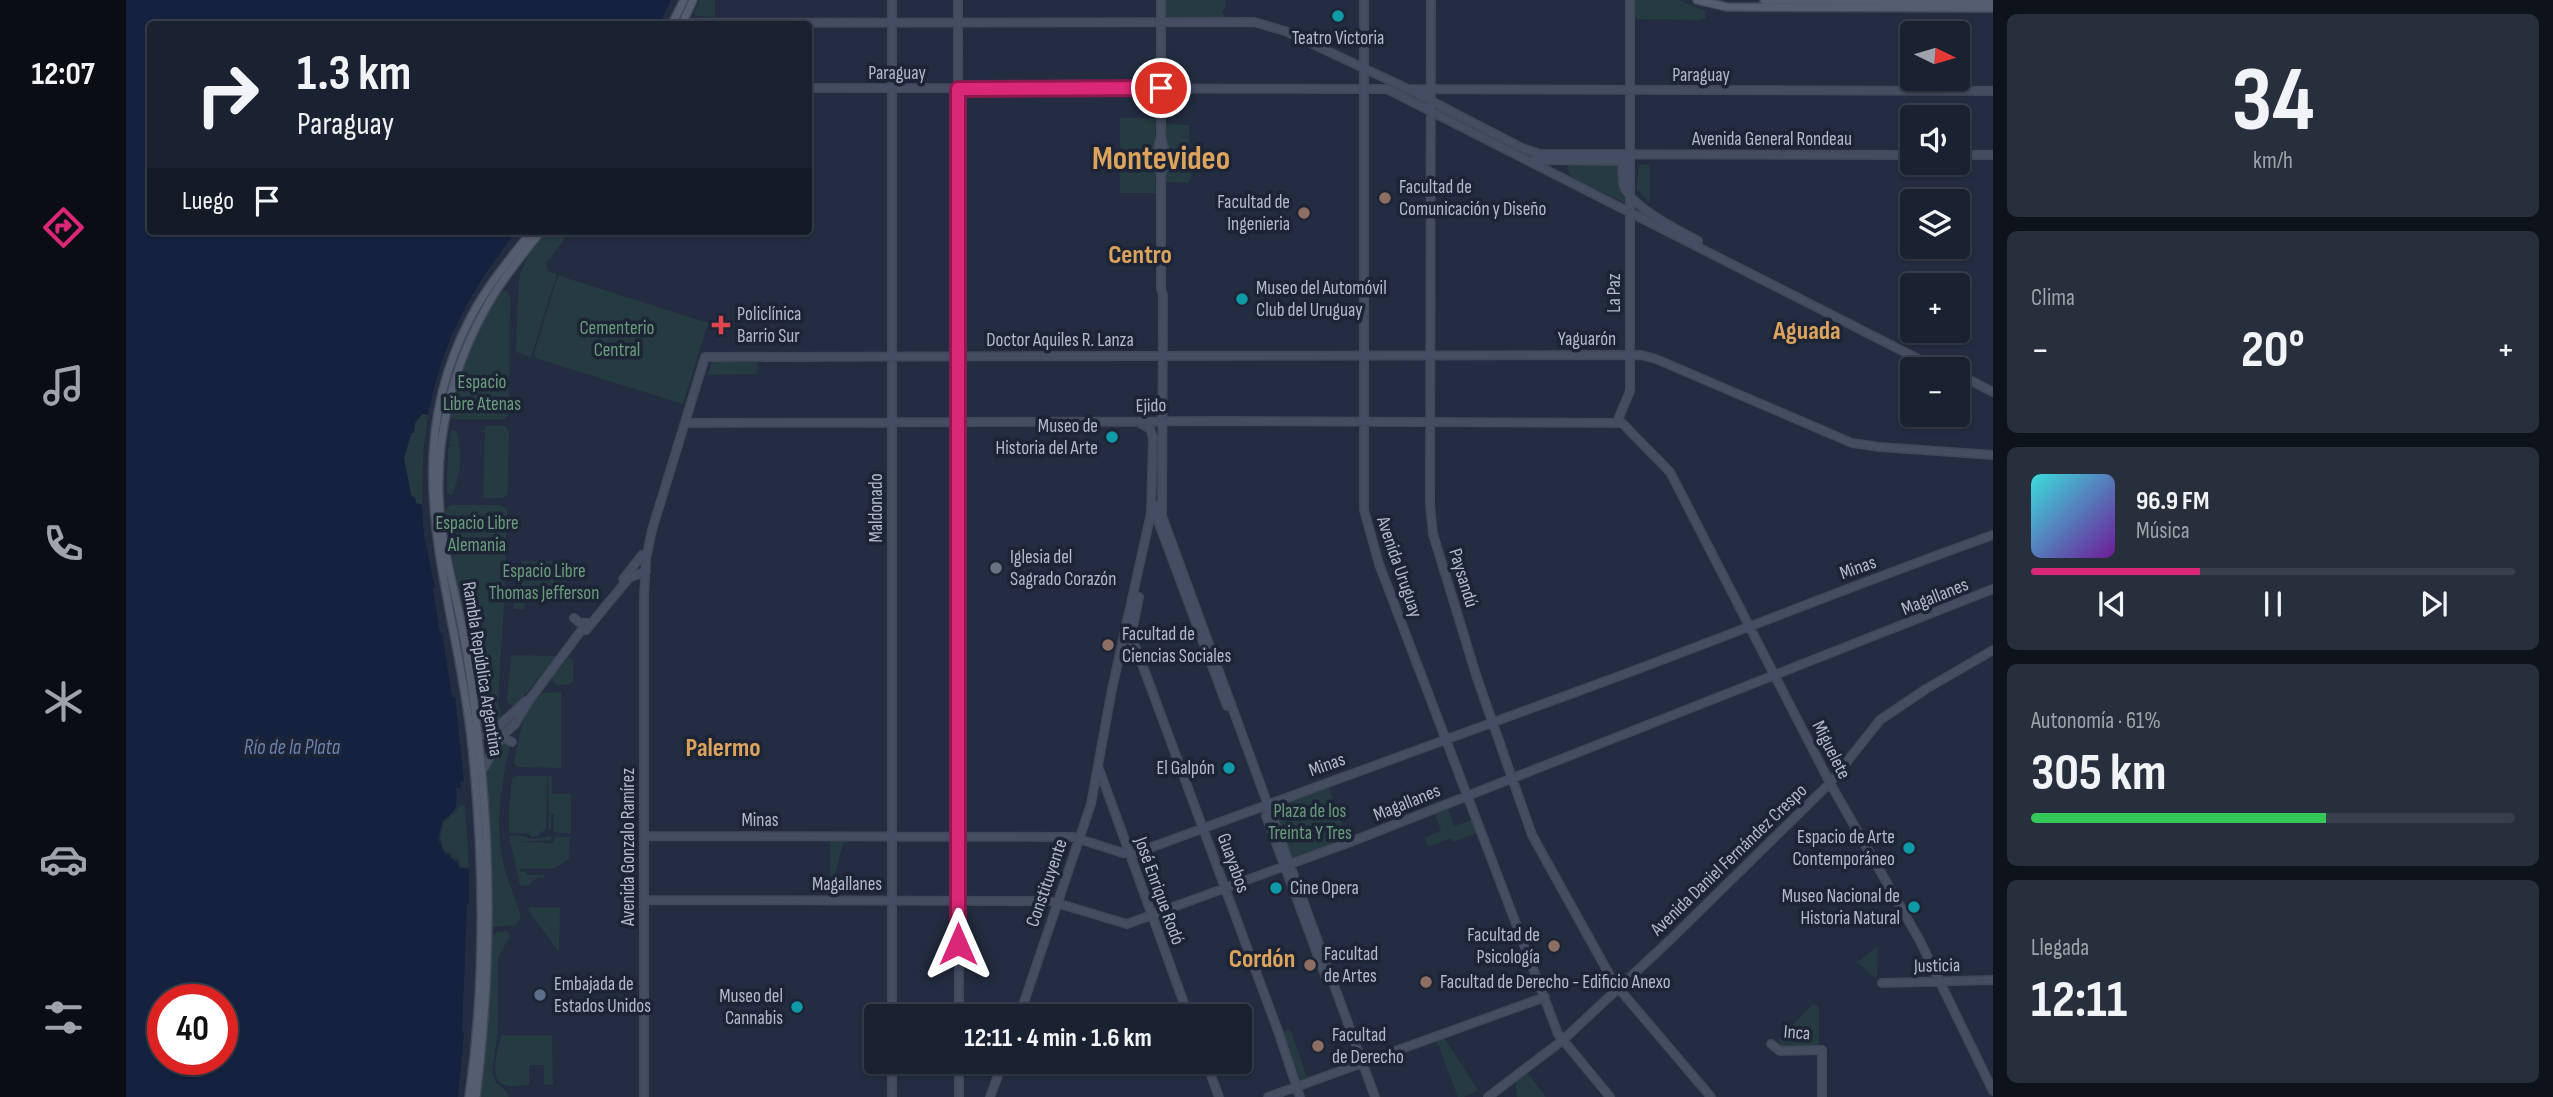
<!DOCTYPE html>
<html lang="es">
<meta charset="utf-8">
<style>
body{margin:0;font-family:"Sofia Sans Condensed",sans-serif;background:#272e3c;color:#f1f3f6;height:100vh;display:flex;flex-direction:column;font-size:26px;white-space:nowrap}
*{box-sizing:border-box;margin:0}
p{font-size:23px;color:#9fa3ab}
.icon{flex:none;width:38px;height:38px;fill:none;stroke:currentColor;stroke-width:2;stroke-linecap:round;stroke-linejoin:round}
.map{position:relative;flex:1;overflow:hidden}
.sheet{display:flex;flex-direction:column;gap:14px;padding:14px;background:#0e121a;width:560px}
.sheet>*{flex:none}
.guide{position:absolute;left:21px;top:21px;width:665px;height:214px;border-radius:7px;box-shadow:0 2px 5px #0004,0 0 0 2px #383e4c;background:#1a2130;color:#f1f3f6;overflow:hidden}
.needle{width:46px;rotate:95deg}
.fabs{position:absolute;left:1774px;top:21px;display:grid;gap:14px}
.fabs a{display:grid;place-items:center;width:70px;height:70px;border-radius:7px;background:#1a2130;box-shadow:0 2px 5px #0004,0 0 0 2px #383e4c;font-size:35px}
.speed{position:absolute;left:21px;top:984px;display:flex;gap:14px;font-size:35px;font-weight:700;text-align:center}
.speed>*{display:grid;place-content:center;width:91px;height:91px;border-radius:50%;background:#1a2130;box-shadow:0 2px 5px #0004,0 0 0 2px #383e4c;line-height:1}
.speed .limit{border:10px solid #d22;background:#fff;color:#111}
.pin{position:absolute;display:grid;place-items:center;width:60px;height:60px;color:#fff;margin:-30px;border:4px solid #fff;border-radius:50%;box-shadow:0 2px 7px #0007}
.me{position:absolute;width:77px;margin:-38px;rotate:0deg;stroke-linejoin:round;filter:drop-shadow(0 0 5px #0008)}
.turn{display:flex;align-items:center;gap:24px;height:147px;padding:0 35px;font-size:32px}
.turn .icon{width:91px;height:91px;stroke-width:2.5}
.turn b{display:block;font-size:49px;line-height:60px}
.then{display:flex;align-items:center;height:66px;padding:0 35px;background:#0003;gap:14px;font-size:26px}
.big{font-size:52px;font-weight:700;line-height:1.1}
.sheet .card{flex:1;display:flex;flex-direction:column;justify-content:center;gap:10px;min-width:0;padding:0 24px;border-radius:10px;background:#272e3c}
.sheet .dial{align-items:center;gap:0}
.dial b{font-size:91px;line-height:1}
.song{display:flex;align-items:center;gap:21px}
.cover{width:84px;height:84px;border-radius:10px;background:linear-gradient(135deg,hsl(180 70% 55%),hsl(280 70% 35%))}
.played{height:7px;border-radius:4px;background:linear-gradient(90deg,#db2777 35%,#383e4c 35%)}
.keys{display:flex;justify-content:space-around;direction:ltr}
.heat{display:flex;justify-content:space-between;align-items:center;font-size:38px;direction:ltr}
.charge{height:10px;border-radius:5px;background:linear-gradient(90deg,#34c759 61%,#383e4c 0)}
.trip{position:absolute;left:738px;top:1004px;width:388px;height:70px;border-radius:7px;background:#1a2130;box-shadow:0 2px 5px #0004,0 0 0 2px #383e4c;font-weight:700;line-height:70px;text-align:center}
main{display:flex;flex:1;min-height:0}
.tabs{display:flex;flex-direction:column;width:126px;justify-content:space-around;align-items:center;background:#0a0d13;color:#9fa3ab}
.tabs .icon{width:49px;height:49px}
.tabs .active{color:#db2777}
.tabs b{font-size:32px;color:#f1f3f6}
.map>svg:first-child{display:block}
</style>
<main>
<nav class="tabs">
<b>12:07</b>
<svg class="icon active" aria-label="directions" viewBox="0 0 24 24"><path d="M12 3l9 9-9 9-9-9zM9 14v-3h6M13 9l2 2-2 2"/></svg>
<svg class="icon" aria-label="music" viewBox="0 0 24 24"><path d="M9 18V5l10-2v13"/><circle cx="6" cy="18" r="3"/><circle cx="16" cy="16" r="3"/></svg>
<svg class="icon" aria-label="phone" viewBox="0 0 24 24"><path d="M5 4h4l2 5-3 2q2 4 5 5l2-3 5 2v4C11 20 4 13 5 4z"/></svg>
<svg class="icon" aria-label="climate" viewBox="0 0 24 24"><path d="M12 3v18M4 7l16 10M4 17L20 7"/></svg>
<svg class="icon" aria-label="car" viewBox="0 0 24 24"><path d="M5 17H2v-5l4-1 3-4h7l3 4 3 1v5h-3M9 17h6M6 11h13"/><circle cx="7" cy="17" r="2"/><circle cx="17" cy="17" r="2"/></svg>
<svg class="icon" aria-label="filters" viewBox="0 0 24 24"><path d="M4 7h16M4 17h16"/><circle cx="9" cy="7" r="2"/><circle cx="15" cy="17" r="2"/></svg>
</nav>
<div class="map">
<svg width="1867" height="1097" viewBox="0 0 1867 1097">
<rect width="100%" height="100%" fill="#232c40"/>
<path fill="#253b41" d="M574,0H589V17L570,16L568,13Z
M1040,0H1100V7L1096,12L1100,18L1042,19L1039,15Z
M1507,0H1553L1579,11L1580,17L1575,20L1510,19L1508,16Z
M994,118H1030L1028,162L1030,193H994Z
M1040,124L1063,125L1065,179L1062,183L1040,182Z
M1443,163H1492L1494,186L1501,204L1447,178L1442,170Z
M1513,165H1524V203L1511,189Z
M421,231H444L420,264L421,271L431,274L405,357L390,352L392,293L394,274L402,256Z
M434,276L582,323L557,404L409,358L408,354L431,278Z
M377,291H381L384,297L383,415L378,419H328L325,417V411C333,373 350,320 377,291Z
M586,362H631V374L581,375Z
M296,414L302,415L297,454L296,505L290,503L289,498L285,495L278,458L290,422Z
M359,426H379L383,431L382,494L377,498H357L359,432L353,431L359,430Z
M330,430C337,451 335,475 326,495L321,493L322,448L325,446L323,443L325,431Z
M325,505H374L381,509L379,586L372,701L375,717L359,730L356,728L319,510Z
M395,561H440V603L399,602L398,609H388V594H395Z
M385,655L430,656L391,705L387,706L382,703L381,700Z
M443,657L447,661V682L442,685H430L426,680L427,676Z
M435,692V768L391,767L388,762C396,734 392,715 415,693Z
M377,740L384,746C375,785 368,826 378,866C382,884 391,900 395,918L390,925L367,927L361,775L366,755Z
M390,776H421L420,830L413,833V836L406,837L401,833H383V810L386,778Z
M422,776H426V794H445V834L428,832V814H425V829H423Z
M1201,784L1222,839L1166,861L1145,805Z
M339,805L343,868L335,867L332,859L326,857L325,853L318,851L314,838L318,821L323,818L324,815L329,813L333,806Z
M1322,809L1328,826L1346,820L1351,833L1327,842L1325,838L1302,847L1299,838L1315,831L1309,814Z
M391,835L407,839L426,836L425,840L393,842L427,843L429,837H444L443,859L427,869H394L393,871L400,872L402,875H418L419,878L414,877L405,882L404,885L394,886L383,836Z
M704,839L718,841L708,877L704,880Z
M403,907H434L433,952L402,910Z
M381,931L384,936L372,958V1030L366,1072L370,1083L380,1091L383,1097H355L363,1014L366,936L371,932Z
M1752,946L1751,976L1749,978L1731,962Z
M1686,1005H1690L1693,1008V1046L1654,1048L1653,1039Z
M1164,1029L1181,1077L1174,1080L1157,1032Z
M375,1035H426L427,1085H418V1065H403V1085C396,1085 385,1087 379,1085C361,1079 373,1048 375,1035Z
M1317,1036L1352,1090L1338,1097H1332L1310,1039Z
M1401,1074H1402L1420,1097H1391L1389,1083Z"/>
<path fill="#15223f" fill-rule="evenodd" d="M0,0H545L533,24H24V231H391C344,291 317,339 302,415L296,414L289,423L288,433H285L278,458L285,495L289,498L290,503L296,505L298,535L309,587L307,589L314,633H316L326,697H329L338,781L334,782L335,788H330C332,808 330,811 316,821L312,839L319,854L324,855L325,859L331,862L333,868L343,869V904L341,905L336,1032L338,1033L332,1097H0ZM37,999H96V1059H37Z"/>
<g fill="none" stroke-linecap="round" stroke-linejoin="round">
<defs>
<path id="secondary" d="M832,0L833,1017
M1035,0V136L1030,156L1035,176V289L1037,295L1036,516L1249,1097
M1238,0V510L1253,564L1432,1034L1484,1097
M1305,0L1304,505L1307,534L1351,678L1406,835L1488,983L1585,1097
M547,23L1128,22L1159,31L1282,89L1396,148L1414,154L1787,155
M682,88L1261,89L1812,369
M1283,89L1867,91
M1035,137L1040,156L1035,176
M1832,155H1867
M1408,160L1493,161L1500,158
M1496,161C1497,168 1496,176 1497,183C1502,206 1552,230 1572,241
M1809,363L1822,369
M1832,374L1867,392
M1491,422L1504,391V0
M559,423L1104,421L1496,423L1544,472L1704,783L1794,941L1867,1091
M1031,506L1032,521L1101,706
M497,579L516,555
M518,597L520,559L526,530L579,357L1515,355L1530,359L1726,443L1754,447L1867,455
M1013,597L1005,637L1012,653L1152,1031L1174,1097
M448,618L454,623H463
M460,630L503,578L520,571
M375,737L386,742
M348,738L366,732L400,701
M973,769L1063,1017
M356,771L375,737L389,724L404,699L457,628L461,627
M1140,816L1199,975
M518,836L947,837L997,853L1007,854C1154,799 1302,746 1450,692C1590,641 1727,585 1867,535
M518,900L924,901L1001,924L1227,841L1867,589
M1756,983L1867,980
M766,1017V0
M893,1017L965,804L986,689L1025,513L1027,438L1024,429L1014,423
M1645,1044L1654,1051L1696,1050V1097
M833,1062V1097
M1080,1062L1093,1097
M518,1097V595
M766,1097V1062
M864,1097L877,1062
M1142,1097L1419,997
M1362,1097L1437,1040L1544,940L1704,783L1754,720L1800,689L1867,650"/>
<path id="primary" d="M1571,0L1601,7L1867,8
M1638,0L1867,1
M546,24L558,0
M556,24L567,0
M343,1097C360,979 358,856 345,737C328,588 268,462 345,317C361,286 384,259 406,231
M350,1097C365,978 366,856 352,737C348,698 342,660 335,622C328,589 319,556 315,523C306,445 325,366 365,299C379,275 398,253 415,231"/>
</defs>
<use href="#secondary" stroke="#414859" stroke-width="10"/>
<use href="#primary" stroke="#414859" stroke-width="10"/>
<use href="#secondary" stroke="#454d63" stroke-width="7"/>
<use href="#primary" stroke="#555d70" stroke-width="7"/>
</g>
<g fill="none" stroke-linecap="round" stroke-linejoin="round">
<defs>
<path id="route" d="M832,944V89L1035,88"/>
</defs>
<use href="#route" stroke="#8e194d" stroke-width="18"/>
<use href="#route" stroke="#db2777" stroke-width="12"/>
</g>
<g fill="#0f9aa8" stroke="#1c2435" stroke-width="2.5">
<circle cx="1212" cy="16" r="7"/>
<circle cx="1116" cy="299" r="7"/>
<circle cx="986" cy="437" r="7"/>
<circle cx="1103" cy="768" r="7"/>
<circle cx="1783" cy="848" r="7"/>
<circle cx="1150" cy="888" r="7"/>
<circle cx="1788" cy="907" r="7"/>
<circle cx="671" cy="1007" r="7"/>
</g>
<g fill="#8d6e63" stroke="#1c2435" stroke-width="2.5">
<circle cx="1259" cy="198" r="7"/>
<circle cx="1178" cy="213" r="7"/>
<circle cx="982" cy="645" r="7"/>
<circle cx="1428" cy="946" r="7"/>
<circle cx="1184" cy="965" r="7"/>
<circle cx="1300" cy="982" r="7"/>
<circle cx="1192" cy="1046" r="7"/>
</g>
<path fill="#e0444e" stroke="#1c2435" stroke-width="2.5" d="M591.5 314.5h7v7h7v7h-7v7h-7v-7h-7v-7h7z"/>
<circle fill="#6b7280" stroke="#1c2435" stroke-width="2.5" cx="870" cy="568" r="7"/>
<circle fill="#5c6f8a" stroke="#1c2435" stroke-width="2.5" cx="414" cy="995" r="7"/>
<g text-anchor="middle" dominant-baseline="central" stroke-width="7" stroke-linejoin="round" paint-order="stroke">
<g font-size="19" fill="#b4bacb" stroke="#1c2435" text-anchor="start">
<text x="1212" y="38" text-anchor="middle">Teatro Victoria</text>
<text x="1273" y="187">Facultad de<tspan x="1273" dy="22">Comunicación y Diseño</tspan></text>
<text x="1164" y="202" text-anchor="end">Facultad de<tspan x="1164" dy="22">Ingenieria</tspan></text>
<text x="1130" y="288">Museo del Automóvil<tspan x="1130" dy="22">Club del Uruguay</tspan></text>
<text x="611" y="314">Policlínica<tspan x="611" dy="22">Barrio Sur</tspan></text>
<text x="972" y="426" text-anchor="end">Museo de<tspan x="972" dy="22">Historia del Arte</tspan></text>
<text x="884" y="557">Iglesia del<tspan x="884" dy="22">Sagrado Corazón</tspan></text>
<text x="996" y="634">Facultad de<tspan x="996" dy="22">Ciencias Sociales</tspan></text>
<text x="1089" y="768" text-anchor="end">El Galpón</text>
<text x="1769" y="837" text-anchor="end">Espacio de Arte<tspan x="1769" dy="22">Contemporáneo</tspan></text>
<text x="1164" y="888">Cine Opera</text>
<text x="1774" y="896" text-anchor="end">Museo Nacional de<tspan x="1774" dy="22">Historia Natural</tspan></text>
<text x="1414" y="935" text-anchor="end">Facultad de<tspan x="1414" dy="22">Psicología</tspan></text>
<text x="1198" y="954">Facultad<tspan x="1198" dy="22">de Artes</tspan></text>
<text x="1314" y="982">Facultad de Derecho - Edificio Anexo</text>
<text x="428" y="984">Embajada de<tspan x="428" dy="22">Estados Unidos</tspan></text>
<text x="657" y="996" text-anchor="end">Museo del<tspan x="657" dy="22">Cannabis</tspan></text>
<text x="1206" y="1035">Facultad<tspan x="1206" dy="22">de Derecho</tspan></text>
</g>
<g font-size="19" fill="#b4bacb" stroke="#1c2435">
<text x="771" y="73">Paraguay</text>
<text x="1575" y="75">Paraguay</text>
<text x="1646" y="139">Avenida General Rondeau</text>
<text transform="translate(1488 293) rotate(-90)">La Paz</text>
<text x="1461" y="339">Yaguarón</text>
<text x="934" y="340">Doctor Aquiles R. Lanza</text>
<text transform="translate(1025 406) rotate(-1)">Ejido</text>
<text transform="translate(750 508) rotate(-90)">Maldonado</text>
<text transform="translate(1273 567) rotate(71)">Avenida Uruguay</text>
<text transform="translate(1732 568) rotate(-20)">Minas</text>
<text transform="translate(1337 578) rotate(73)">Paysandú</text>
<text transform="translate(1809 597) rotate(-22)">Magallanes</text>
<text transform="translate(356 669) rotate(81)">Rambla República Argentina</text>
<text transform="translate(1705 750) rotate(63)">Miguelete</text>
<text transform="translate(1201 765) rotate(-20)">Minas</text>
<text transform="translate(1281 803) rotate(-22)">Magallanes</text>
<text x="634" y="820">Minas</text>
<text transform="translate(502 847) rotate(-90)">Avenida Gonzalo Ramírez</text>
<text transform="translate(1603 860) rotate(-44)">Avenida Daniel Fernández Crespo</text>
<text transform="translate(1107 863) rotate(70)">Guayabos</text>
<text transform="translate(921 883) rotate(-71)">Constituyente</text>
<text x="721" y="884">Magallanes</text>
<text transform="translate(1033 891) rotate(70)">José Enrique Rodó</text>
<text transform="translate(1811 966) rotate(-1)">Justicia</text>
<text transform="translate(1671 1033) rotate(4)">Inca</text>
</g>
<g font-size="19" fill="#699d7b" stroke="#1c2435">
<text x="491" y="328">Cementerio<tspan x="491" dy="22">Central</tspan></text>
<text x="356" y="382">Espacio<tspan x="356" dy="22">Libre Atenas</tspan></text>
<text x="351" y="523">Espacio Libre<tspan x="351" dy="22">Alemania</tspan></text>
<text x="418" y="571">Espacio Libre<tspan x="418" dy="22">Thomas Jefferson</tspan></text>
<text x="1184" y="811">Plaza de los<tspan x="1184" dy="22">Treinta Y Tres</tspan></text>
</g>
<g font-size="21" font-style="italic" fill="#6a7fac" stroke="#1c2435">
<text x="166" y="747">Río de la Plata</text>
</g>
<g font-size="26" font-weight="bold" fill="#dca35d" stroke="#1c2435">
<text x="1014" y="255">Centro</text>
<text x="1681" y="331">Aguada</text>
<text x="597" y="748">Palermo</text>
<text x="1136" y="959">Cordón</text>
</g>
<g font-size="33" font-weight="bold" fill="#dca35d" stroke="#1c2435">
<text x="1035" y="159">Montevideo</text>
</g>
</g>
</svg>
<div class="fabs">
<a><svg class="needle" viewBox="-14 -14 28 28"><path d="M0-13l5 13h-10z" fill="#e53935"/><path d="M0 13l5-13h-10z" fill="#9fa3ab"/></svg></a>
<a><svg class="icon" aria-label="sound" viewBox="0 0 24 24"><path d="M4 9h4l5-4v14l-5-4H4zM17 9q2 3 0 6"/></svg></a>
<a><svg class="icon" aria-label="layers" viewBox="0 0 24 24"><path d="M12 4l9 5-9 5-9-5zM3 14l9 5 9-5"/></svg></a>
<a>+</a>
<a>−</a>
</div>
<div class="speed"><div class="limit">40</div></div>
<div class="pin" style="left:1035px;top:88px;background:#d93025"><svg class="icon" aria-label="arrive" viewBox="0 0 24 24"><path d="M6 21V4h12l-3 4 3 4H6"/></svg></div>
<svg class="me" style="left:832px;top:944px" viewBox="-20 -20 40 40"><path d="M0-17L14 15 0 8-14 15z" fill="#db2777" stroke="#fff" stroke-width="4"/></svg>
<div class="trip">12:11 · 4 min · 1.6 km</div>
<div class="guide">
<div class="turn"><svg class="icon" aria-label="right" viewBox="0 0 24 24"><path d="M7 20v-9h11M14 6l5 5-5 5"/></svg><div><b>1.3 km</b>Paraguay</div></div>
<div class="then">Luego<svg class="icon" aria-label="arrive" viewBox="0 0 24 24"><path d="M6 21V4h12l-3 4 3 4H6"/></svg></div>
</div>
</div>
<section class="sheet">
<div class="card dial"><b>34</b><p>km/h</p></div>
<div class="card"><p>Clima</p>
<div class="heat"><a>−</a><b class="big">20°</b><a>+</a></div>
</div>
<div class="card">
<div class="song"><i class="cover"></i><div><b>96.9 FM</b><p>Música</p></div></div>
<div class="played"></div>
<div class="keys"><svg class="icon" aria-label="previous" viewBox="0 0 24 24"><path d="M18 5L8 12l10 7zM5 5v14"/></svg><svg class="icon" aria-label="pause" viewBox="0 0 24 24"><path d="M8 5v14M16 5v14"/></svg><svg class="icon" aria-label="next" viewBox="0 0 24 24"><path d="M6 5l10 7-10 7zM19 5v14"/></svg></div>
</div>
<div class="card"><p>Autonomía · 61%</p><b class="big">305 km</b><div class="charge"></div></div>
<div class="card"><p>Llegada</p><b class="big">12:11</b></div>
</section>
</main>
